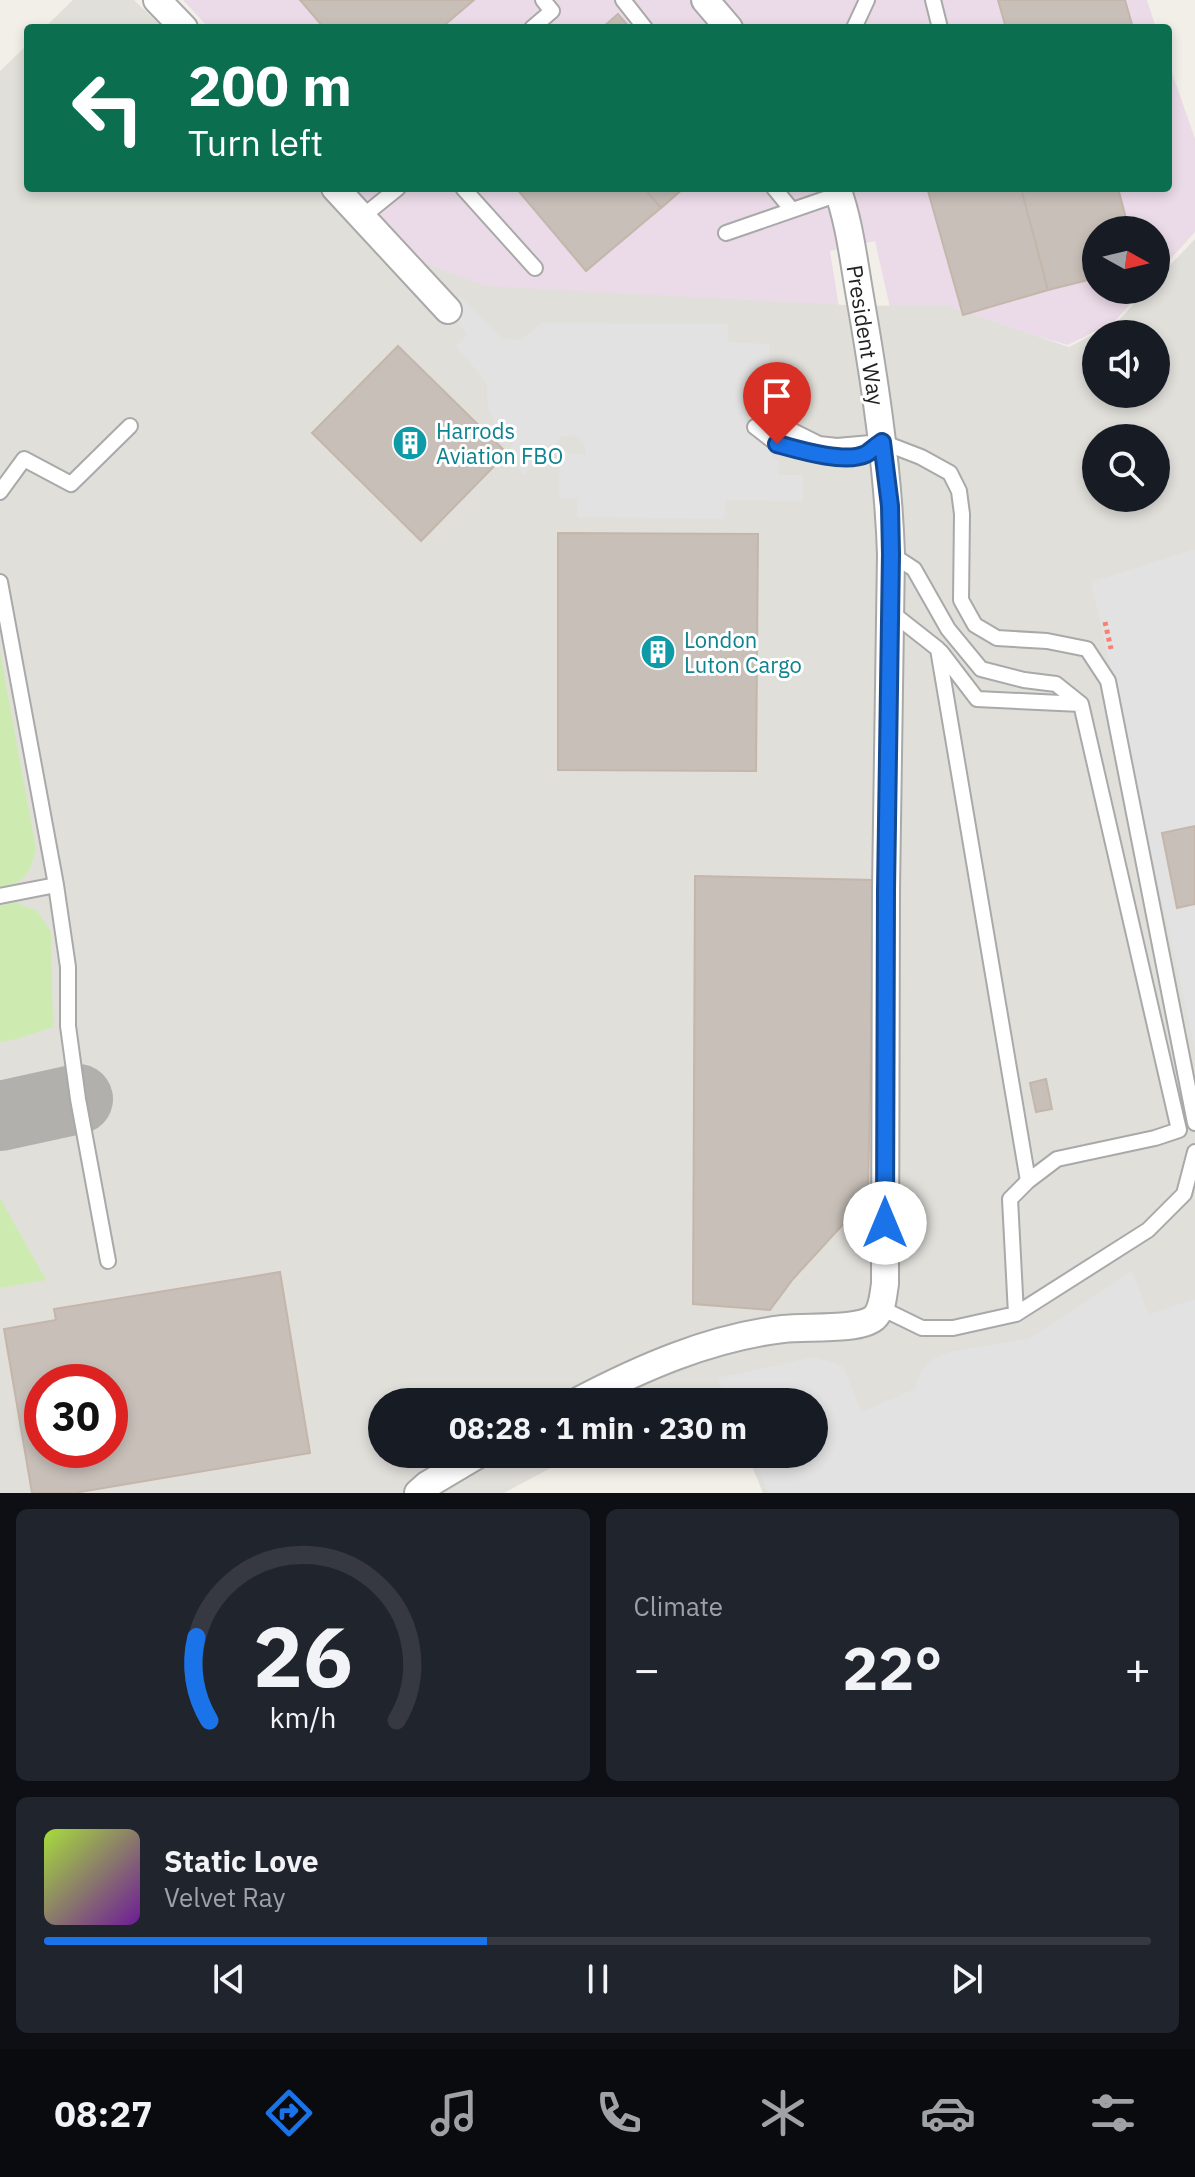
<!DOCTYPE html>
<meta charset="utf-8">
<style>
body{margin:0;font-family:"IBM Plex Sans",sans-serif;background:#20242c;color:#f1f3f6;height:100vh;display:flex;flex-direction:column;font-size:30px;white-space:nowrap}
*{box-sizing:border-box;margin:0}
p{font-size:26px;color:#9ea1a6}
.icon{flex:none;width:44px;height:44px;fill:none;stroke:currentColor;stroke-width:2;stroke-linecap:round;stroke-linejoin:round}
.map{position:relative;height:1493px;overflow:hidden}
.sheet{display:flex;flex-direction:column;gap:16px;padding:16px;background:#0d0f14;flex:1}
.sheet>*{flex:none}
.top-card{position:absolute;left:24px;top:24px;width:1148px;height:168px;border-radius:8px;box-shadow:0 4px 12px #0003;background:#0b6e4f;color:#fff;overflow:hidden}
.needle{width:52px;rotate:98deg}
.buttons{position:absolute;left:1082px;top:216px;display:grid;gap:16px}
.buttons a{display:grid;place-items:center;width:88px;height:88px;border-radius:50%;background:#171b24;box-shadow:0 4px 12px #0003;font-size:40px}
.speed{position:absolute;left:24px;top:1364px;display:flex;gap:16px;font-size:40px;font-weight:700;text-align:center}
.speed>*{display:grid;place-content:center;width:104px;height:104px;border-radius:50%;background:#171b24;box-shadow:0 4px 12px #0003;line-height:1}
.speed .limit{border:12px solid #d22;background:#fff;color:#111}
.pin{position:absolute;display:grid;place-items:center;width:68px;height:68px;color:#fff;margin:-82px -34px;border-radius:50% 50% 50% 0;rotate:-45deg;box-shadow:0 0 8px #0007}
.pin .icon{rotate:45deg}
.me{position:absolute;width:88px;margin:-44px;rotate:0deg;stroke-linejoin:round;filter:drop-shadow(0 0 6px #0008)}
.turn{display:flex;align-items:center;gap:28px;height:168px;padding:0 32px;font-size:36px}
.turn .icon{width:104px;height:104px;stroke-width:2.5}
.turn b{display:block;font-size:56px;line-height:68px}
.big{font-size:60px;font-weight:800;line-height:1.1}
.sheet .card{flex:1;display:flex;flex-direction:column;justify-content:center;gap:12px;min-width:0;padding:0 28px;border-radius:12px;background:#20242c}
.sheet .dial{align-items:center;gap:0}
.dial svg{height:208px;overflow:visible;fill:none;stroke:#363941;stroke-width:7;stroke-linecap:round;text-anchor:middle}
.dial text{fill:#f1f3f6;stroke:none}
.song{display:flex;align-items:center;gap:24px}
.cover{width:96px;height:96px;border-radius:12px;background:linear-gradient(135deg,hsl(80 70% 55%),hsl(280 70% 35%))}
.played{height:8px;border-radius:4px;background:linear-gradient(90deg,#1a73e8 40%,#363941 40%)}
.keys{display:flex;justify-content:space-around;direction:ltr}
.heat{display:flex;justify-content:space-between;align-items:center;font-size:44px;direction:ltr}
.sheet .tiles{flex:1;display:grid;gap:16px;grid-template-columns:1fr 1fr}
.card:last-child{grid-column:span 2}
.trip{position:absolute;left:368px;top:1388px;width:460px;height:80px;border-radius:40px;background:#171b24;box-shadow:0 4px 12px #0003;font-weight:800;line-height:80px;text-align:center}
.tab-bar{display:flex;height:128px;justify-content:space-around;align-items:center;background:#090b0e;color:#9ea1a6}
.tab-bar .icon{width:56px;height:56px}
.tab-bar .active{color:#1a73e8}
.tab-bar b{font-size:36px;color:#f1f3f6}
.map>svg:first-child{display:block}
</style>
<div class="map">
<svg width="1195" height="1493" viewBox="0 0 1195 1493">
<rect width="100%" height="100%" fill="#f2efe9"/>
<path fill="#ebdbe8" d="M183,0H1147L1156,28H209Z
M1168,61L1195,139V232L1156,275V230H1096V290H1143L1115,321L1068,345L971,318L890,308L875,241L830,251L853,395L451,293L355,188H1168Z"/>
<path fill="#e1dfda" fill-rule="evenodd" d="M73,0H134L163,28H44Z
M28,44V188H324L380,246L485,286L865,306L944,305L1069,347L1117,322L1147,290H1156V280L1195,239V1493H763L747,1454H814V1402H726L721,1391L693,1402H382V1454H577L504,1493H0V71ZM1096,334H1156V394H1096ZM1096,438H1156V498H1096ZM42,1382H110V1450H42Z"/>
<path fill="#cdebb0" d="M0,652L36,849C30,872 26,883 0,888Z
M15,902L37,911L51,932L53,1027L17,1039L0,1042V905Z
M0,1198L46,1280L0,1288Z"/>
<path fill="#e2e2e2" d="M460,296L503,339L521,340L541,323L728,324V342L770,344L767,391H774L772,457L779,461L778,475H803V501L726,500L724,519L577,517V499L559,498L560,451L585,455V445L580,439L573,435L562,436L524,475L506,456L513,444L494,423L488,408L486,382L456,346L467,335L455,319L437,315Z
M1195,549V1049L1091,582Z
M1132,1271L1149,1314L1195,1299V1493H768L751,1454H814V1402H728L718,1378L814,1357L843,1366L861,1412L915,1389L920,1374L931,1360L949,1352L1029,1339Z"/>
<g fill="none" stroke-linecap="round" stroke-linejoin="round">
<path stroke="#b1b0ac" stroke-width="70" d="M0,1116L78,1099"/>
</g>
<path fill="#c7bfb8" stroke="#c4b6ab" stroke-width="2" fill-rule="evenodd" d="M300,0H474L441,28H324Z
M998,0H1125L1133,28H1006Z
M618,14L630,28H602Z
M516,188H644L661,208L586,271Z
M644,188H684L661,208Z
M939,188H1021L1048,290L963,315L928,191Z
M1021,188H1118L1129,230H1096V278L1048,290Z
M398,346L507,453L421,541L312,433Z
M558,533L758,534L756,771L558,770Z
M1195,826V904L1177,908L1162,833Z
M695,876L874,880L868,1197L793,1279L770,1310L693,1304Z
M1046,1079L1052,1109L1036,1112L1030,1083Z
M280,1272L310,1453L74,1493H32L4,1329L56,1320L54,1309ZM42,1382H110V1450H42Z"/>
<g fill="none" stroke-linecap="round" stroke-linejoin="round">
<defs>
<path id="service" d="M623,0L645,28
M933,0L940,28
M532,28L552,11L543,0
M854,28L867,0
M463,188L535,268
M774,188L792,210
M362,217L398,188
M726,233L839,194
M755,427L777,423L819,444L837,446L882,442L921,457L950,473L959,491L962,514L961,600L975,625L997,638L1047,641L1087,649L1108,681L1195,1123
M755,427L777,444L815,454L834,457L864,455L881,442
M0,492L24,459L71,484L130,426
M891,554L914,569L948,629L981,669L1024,680L1056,684L1081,704L1179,1130L1155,1138L1057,1159L1028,1181L1010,1199L1016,1314
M0,582L56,885L68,967V1026L78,1099L108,1261
M891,612L938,649L1028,1181
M941,652L977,699L1081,704
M0,896L56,885
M881,1308L922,1328H953L1016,1314L1148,1230L1184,1194L1195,1152"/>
<path id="minor" d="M157,0L184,28
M705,0L729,28
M335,188L448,310
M576,1402C641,1368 709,1338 783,1329C805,1326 858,1331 874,1318C883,1310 883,1295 885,1284L886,890L891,554C888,466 874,377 859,291C853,256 849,221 837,188
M418,1493L427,1485L479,1454"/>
</defs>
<use href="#service" stroke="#a9a9a9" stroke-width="18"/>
<use href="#minor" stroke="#a9a9a9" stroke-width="30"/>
<path stroke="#fa8072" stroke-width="5" stroke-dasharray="4 4" stroke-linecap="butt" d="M1105,622L1111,649"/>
<use href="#service" stroke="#fff" stroke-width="14"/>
<use href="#minor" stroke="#fff" stroke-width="26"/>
</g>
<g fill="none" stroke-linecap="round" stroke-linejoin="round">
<defs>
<path id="route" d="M777,444C799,450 845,464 866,454C871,451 877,445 882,442L890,506L891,554L886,890L885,1223"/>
</defs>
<use href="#route" stroke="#114b97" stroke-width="20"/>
<use href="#route" stroke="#1a73e8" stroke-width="14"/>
</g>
<defs>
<symbol id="building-disc" viewBox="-11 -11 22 22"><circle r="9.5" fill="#0f9aa8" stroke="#fff"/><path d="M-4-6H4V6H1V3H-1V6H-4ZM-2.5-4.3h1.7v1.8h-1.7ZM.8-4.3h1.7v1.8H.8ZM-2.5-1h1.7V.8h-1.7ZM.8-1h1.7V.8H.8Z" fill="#fff"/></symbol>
</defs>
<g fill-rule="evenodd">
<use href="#building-disc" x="390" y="423" width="40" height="40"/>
<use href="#building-disc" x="638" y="632" width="40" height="40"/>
</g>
<g text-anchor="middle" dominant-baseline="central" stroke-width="6" stroke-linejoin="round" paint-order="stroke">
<g font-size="22" fill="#222" stroke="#fff">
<text transform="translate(866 335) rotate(81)">President Way</text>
</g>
<g font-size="22" fill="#0d838f" stroke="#fff" text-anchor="start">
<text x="436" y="430">Harrods<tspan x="436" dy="25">Aviation FBO</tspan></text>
<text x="684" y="639">London<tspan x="684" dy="25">Luton Cargo</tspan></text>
</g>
</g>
</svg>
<div class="buttons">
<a><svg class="needle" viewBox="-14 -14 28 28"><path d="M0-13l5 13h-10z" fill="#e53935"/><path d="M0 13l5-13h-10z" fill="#9ea1a6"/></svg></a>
<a><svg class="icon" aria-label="sound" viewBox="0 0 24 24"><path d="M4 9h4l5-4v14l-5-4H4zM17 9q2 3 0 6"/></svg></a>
<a><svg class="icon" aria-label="search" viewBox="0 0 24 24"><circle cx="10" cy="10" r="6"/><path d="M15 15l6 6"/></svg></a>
</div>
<div class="speed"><div class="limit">30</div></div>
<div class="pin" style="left:777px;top:444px;background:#d93025"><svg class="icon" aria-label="arrive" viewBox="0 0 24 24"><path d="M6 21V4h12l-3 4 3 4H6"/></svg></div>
<svg class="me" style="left:885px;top:1223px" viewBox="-20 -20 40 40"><circle r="19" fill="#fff"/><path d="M0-13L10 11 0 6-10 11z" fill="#1a73e8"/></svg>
<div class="trip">08:28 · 1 min · 230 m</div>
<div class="top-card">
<div class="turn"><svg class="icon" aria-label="left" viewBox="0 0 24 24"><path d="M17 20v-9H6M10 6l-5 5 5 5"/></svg><div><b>200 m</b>Turn left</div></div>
</div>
</div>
<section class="sheet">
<div class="tiles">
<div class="card dial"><svg viewBox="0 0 100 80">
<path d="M14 69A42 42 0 1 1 86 69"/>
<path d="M14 69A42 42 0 0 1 9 37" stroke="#1a73e8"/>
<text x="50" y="56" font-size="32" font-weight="700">26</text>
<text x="50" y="72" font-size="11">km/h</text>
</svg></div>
<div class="card"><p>Climate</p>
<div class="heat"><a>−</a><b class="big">22°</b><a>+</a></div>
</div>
<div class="card">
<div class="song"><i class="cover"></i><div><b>Static Love</b><p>Velvet Ray</p></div></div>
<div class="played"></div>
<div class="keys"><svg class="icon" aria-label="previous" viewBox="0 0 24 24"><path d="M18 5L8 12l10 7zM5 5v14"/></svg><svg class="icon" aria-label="pause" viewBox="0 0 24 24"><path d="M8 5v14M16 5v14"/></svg><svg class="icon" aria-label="next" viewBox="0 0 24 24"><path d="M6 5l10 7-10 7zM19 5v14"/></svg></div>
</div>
</div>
</section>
<nav class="tab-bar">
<b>08:27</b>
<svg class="icon active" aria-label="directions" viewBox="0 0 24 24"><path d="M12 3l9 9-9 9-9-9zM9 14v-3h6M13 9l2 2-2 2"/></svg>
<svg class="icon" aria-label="music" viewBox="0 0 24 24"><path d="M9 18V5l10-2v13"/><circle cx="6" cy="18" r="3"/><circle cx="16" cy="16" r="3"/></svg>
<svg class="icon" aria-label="phone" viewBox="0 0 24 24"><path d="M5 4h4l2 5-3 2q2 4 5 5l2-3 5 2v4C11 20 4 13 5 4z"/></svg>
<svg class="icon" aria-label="climate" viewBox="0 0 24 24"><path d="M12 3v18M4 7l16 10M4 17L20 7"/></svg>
<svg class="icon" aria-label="car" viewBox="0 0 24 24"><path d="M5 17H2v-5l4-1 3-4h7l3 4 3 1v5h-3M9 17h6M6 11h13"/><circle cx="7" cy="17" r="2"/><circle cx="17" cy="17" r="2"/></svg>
<svg class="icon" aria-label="filters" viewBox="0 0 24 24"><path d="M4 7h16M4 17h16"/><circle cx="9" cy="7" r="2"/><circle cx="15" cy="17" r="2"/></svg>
</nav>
